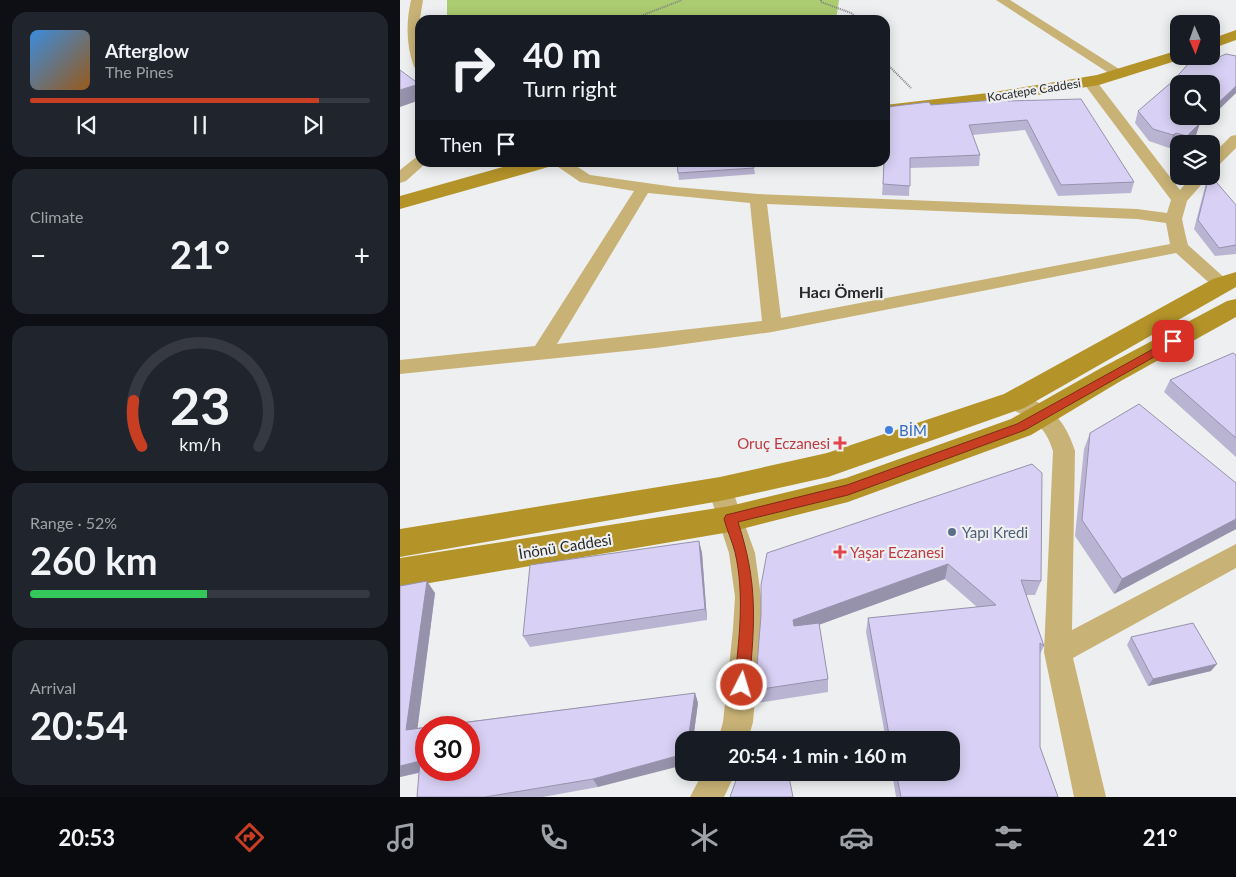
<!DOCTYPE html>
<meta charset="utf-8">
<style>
body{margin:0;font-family:Lato,sans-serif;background:#20242c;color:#f1f3f6;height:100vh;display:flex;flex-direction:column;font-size:19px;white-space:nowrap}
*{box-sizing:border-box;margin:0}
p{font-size:16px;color:#9ea1a6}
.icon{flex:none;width:28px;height:28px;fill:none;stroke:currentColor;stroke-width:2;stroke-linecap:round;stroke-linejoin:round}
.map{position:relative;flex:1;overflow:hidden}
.side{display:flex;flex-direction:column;gap:12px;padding:12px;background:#0d0f14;width:400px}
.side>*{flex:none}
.banner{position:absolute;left:15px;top:15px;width:475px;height:152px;border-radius:15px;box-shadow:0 2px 12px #0003;background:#171b24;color:#f1f3f6;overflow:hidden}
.needle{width:32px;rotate:178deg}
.tools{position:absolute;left:770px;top:15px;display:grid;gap:10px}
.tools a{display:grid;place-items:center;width:50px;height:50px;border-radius:10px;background:#171b24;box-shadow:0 2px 12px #0003;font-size:25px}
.speed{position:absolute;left:15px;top:716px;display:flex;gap:10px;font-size:25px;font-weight:700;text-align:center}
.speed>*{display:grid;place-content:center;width:65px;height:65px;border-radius:50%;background:#171b24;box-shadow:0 2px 12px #0003;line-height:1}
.speed .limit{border:8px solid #d22;background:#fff;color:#111}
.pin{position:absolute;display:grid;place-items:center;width:42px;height:42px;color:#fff;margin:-21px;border-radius:10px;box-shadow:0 2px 8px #0006}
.me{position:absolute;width:55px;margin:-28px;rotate:5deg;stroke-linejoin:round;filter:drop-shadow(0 0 4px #0008)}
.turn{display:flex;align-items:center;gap:18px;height:105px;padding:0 25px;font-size:22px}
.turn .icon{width:65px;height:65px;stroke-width:2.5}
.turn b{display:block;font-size:35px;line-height:42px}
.then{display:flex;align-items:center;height:48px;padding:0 25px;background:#0003;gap:10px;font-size:19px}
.big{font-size:38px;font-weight:700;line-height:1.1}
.side .widget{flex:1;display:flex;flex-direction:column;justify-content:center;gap:8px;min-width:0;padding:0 18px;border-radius:15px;background:#20242c}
.side .dial{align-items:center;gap:0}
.dial svg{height:130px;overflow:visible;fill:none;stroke:#363941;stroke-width:7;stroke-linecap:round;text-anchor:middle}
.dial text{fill:#f1f3f6;stroke:none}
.song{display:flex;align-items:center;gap:15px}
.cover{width:60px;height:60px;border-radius:8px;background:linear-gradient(135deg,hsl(210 70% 55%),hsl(30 70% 35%))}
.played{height:5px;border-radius:2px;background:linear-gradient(90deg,#c83e23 85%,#363941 85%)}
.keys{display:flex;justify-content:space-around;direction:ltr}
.heat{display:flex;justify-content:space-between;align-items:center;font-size:28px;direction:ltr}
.charge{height:8px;border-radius:4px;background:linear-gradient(90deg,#34c759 52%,#363941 0)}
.trip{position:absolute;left:275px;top:731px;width:285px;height:50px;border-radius:15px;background:#171b24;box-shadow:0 2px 12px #0003;font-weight:700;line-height:50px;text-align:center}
.tab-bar{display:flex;height:80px;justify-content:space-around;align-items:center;background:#090b0e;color:#9ea1a6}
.tab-bar .icon{width:35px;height:35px}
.tab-bar .active{color:#c83e23}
.tab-bar b{font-size:22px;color:#f1f3f6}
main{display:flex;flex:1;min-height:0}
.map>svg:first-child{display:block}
</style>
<main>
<section class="side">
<div class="widget">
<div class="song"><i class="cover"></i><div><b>Afterglow</b><p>The Pines</p></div></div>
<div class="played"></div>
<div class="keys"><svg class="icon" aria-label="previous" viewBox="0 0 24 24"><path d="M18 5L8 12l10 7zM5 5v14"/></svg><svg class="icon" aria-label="pause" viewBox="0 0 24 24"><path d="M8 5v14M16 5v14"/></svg><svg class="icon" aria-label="next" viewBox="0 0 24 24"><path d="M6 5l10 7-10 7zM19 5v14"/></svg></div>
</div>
<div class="widget"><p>Climate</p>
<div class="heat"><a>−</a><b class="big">21°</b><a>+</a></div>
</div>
<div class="widget dial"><svg viewBox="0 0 100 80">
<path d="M14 69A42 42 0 1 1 86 69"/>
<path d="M14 69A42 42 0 0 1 9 41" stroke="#c83e23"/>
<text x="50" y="56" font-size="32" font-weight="700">23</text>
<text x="50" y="72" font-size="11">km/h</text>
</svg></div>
<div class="widget"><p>Range · 52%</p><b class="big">260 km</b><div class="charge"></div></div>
<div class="widget"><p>Arrival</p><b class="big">20:54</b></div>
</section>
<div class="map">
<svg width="836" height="797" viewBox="0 0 836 797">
<rect width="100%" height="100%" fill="#eeeff0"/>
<path fill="#abcc70" d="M47,0H439L436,20H47Z"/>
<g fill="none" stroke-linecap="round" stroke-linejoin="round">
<path stroke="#838484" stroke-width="2" stroke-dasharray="1 1" stroke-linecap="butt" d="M421,0V2L451,13L460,20
M230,20L282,0
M485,62L511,88"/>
<path fill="#c8b276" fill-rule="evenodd" d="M11,0H23L19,25L20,71L14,67C6,45 6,23 11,0Z
M596,0H610L727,74L725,77H715Z
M689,77L694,78L780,190L792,176H809L787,201L782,219L785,233L788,245L827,280L830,284L827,288L821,290L815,288L776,253L372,332L256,348L0,374V360L135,346L234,191L180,182L151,162H170L190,175L275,187L358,194L737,209L767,213L771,200L682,81ZM248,193L350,203L362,321L157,344ZM367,204L737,219L766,223L770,244L381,318Z
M836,135V148L816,168L811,170V156L831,136Z
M20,156V162H27L25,164L6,181L0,183V170L15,158Z
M614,393C648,403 664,417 675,451L672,630L836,544V568L673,658L706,797H674L644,652L653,451C647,431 638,422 619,413C612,409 607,408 603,401L606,395Z
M320,479L328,482L332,489L355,553L361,597V629L353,722L348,740H318L323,722L333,629L335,597L329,553L308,489L312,482Z
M303,772H336L324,797H290Z"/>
<path fill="#b49329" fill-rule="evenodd" d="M836,30V40L811,49V39Z
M779,50V56H786L785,58L699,85L588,103L485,115V105L588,93L697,75Z
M121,162H155L152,166L0,209V196Z
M836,272V287L624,408L428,477L320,501L0,557V529L320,477L427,453L604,394L813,279Z
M836,299V317L719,382L631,435L448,502L330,532L0,588V558L330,506L446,478L611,419L701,368L827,301Z"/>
</g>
<path fill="#bab4d3" d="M826,54L836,56V93L809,119L806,116H811V84H779V116H795L800,123L796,135L787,144H779V147L772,145L769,148L749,141L735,123L738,111L773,81L789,63L815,56L819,57Z
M608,101L734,182L731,193L658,196L625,130L572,135L580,155L579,166L510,168L509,196L482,195L484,162H485V114L486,113L487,107Z
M354,168L355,174L279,180L278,173Z
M809,176L836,205V254L815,256L794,229L806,183Z
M836,355V457L764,392L770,380Z
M690,433L836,483V529L714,594L675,536L684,449Z
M632,464L641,581L635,595H626L644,646L640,654V747L658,797H496L492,772H551V740H486L466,632L468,618L577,607L545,579L419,624L428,679V692L357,703L355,690L361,615Z
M299,541L302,553L307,620L130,647L123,636Z
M0,586L35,593L17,728L295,693L298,703L293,740H284L198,787L143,797H17L19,773L0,777Z
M731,637L811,671L748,686L727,645Z"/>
<path fill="#9792ac" d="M19,84L20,88V100L0,107V90Z
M836,86V93L809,119L810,116H811L814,107Z
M800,123L796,135L787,144H785L787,136Z
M776,133L772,145L769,148L773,135Z
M836,519V529L714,594L722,579Z
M299,541L302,553L307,620L305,609Z
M548,564L545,579L394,634L393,620Z
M27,581L35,593L16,740L6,730Z
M817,664L811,671L748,686L753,679Z
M295,693L298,703L293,740H288Z
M284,754V765L198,787L193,779Z
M20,761L29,770L0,777V766Z"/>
<path fill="#d8d1f5" stroke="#9792ac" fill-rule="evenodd" d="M826,54L836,56V86L814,107L811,105V84H779V116H795L800,123L787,136L776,133L773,135L753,129L738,111L773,81L789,63L815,56L819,57Z
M0,70L19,84L0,90Z
M607,99L608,101L681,99L734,182L661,185L627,120L569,125L580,155L510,158V186L483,184L484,162H485L486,139H485V114L490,113L487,107L529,102L531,105Z
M277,162H352L354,168L278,173Z
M809,176H811L836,205V245L819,248L798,220Z
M833,353L836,355V438L770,380Z
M739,404L836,483V519L722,579L682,520L690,433Z
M632,464L642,473L641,581L621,580L644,646L640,643V747L658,797H501L496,772H551V740H490L468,618L596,605L548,564L393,620L394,626L419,623L428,679L355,690L361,615V585L367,553Z
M299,541L305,609L123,636L130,565Z
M27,581L6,730L295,693L288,740H284V754L193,779L85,797H17L20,761L0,766V586ZM26,728H69V770H26Z
M793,623L817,664L753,679L731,637Z
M339,772H388L393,797H330Z"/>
<path fill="#c83e23" stroke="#822817" d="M773,338L778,341L777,344L625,430L448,495L338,522C358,583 355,622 349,685L347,690L342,692L336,690L334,685C339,641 345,596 335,552C332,541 327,530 324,519L326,515L447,485L617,424Z"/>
<circle fill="#3f7fe0" stroke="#eeeff0" stroke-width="2" cx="489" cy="430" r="5"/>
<g fill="#e0444e" stroke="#eeeff0" stroke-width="2">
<path d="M437.5 435.5h5v5h5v5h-5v5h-5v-5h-5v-5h5z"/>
<path d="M437.5 544.5h5v5h5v5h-5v5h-5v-5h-5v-5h5z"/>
</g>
<circle fill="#5c6f8a" stroke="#eeeff0" stroke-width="2" cx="552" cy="532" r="5"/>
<g text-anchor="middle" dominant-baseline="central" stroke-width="4.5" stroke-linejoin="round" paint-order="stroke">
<g font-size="12" fill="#282828" stroke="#eeeff0">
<text transform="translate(634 90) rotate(-9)">Kocatepe Caddesi</text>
</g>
<g font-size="15" fill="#366cbe" stroke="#eeeff0" text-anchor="start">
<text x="499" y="430">BİM</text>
</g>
<g font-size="15" fill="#be3a42" stroke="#eeeff0" text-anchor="end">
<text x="430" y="443">Oruç Eczanesi</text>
<text x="450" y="552" text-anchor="start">Yaşar Eczanesi</text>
</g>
<g font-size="15" fill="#4e5e75" stroke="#eeeff0" text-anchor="start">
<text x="562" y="532">Yapı Kredi</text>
</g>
<g font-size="15" fill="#282828" stroke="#eeeff0">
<text transform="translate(165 546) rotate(-9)">İnönü Caddesi</text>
</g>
<g font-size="16" font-weight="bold" fill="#282828" stroke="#eeeff0">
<text x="441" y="291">Hacı Ömerli</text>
</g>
</g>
</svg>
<div class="tools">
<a><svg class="needle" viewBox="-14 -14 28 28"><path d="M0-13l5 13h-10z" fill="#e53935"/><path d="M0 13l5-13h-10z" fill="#9ea1a6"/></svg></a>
<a><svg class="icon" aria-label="search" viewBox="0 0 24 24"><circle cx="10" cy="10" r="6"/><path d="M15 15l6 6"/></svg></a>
<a><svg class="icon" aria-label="layers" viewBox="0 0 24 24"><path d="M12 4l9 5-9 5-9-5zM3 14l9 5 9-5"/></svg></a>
</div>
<div class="speed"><div class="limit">30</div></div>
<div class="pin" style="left:773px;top:341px;background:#d93025"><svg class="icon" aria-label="arrive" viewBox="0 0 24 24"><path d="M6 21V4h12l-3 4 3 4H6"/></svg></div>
<svg class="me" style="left:342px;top:685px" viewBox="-20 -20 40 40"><circle r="17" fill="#c83e23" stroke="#fff" stroke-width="3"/><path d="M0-11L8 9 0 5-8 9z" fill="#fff"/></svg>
<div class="trip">20:54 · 1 min · 160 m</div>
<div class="banner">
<div class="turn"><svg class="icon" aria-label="right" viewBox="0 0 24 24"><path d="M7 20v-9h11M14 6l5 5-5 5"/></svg><div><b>40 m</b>Turn right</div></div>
<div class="then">Then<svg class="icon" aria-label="arrive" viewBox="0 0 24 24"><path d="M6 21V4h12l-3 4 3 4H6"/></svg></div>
</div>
</div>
</main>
<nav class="tab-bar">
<b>20:53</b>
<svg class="icon active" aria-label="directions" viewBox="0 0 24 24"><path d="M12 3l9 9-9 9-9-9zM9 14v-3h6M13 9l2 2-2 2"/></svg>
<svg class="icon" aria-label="music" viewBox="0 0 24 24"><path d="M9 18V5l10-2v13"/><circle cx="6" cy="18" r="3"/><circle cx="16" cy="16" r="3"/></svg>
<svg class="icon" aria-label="phone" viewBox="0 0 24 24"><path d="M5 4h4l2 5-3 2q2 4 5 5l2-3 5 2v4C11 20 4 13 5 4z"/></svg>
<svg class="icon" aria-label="climate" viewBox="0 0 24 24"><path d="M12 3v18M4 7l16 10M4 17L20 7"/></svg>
<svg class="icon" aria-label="car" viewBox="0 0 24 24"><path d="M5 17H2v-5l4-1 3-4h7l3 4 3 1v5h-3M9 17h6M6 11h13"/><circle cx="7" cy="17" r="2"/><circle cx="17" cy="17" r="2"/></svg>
<svg class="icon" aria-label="filters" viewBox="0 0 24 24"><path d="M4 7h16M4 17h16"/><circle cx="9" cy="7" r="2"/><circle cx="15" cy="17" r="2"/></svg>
<b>21°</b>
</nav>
